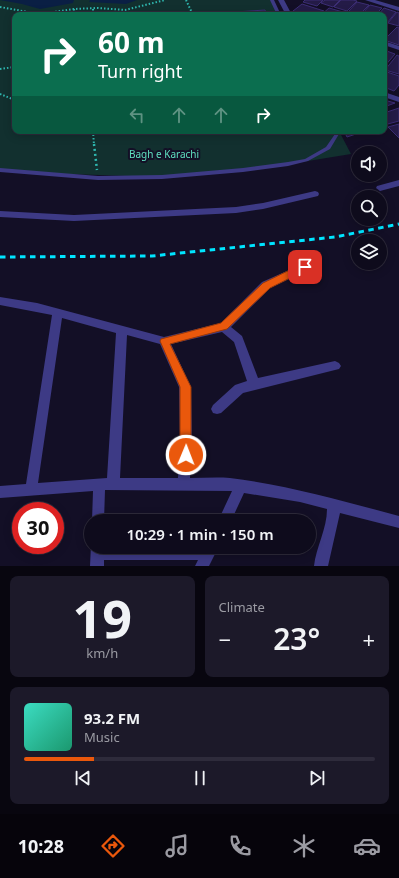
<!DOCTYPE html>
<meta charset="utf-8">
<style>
body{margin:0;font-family:"Noto Sans",sans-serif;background:#1c1929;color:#f1f3f6;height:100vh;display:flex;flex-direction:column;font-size:15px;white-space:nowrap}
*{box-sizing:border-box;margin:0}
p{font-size:13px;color:#9b9ba3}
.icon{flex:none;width:22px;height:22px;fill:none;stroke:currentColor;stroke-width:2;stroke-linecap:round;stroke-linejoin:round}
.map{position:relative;height:566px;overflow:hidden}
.details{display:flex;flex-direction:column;gap:10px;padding:10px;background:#08060f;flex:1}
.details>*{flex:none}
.hud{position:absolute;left:12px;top:12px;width:375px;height:122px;border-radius:8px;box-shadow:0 2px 10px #0003,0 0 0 1px #2e2b3b;background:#0b6e4f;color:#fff;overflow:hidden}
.buttons{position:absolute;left:351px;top:146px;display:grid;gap:8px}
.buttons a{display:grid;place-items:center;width:36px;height:36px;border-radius:50%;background:#0e0b1c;box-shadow:0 2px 10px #0003,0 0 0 1px #2e2b3b;font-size:20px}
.speed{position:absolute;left:12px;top:502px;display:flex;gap:8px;font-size:20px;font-weight:700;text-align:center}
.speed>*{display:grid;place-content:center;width:52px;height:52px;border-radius:50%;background:#0e0b1c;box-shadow:0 2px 10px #0003,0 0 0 1px #2e2b3b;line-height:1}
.speed .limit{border:6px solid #d22;background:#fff;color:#111}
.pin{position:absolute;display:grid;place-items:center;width:34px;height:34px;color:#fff;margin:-17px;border-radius:8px;box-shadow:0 2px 6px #0006}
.me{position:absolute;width:44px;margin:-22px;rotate:1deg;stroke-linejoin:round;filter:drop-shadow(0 0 3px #0008)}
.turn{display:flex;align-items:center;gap:14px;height:84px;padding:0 20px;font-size:18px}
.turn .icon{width:52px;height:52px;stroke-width:2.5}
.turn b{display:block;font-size:28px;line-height:34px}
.lanes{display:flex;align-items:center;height:38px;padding:0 20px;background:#0003;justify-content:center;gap:20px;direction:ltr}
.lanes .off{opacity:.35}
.big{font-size:30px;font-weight:600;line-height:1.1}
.details .tile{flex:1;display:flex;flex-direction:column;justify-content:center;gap:6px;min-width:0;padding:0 14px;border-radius:8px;background:#1c1929}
.details .dial{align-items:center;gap:0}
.dial b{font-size:52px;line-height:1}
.song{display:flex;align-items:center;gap:12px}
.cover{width:48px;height:48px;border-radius:6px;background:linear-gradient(135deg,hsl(170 70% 55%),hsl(160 70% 35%))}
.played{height:4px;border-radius:2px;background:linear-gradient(90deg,#ea580c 20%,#2e2b3b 20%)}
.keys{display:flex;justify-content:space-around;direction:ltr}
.heat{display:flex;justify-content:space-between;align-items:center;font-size:22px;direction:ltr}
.details .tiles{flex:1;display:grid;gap:10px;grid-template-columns:1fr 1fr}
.tile:last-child{grid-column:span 2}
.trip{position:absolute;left:84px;top:514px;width:232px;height:40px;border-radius:20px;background:#0e0b1c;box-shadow:0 2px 10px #0003,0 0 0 1px #2e2b3b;font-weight:600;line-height:40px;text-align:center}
.tab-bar{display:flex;height:64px;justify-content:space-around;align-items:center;background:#06040b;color:#9b9ba3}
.tab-bar .icon{width:28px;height:28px}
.tab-bar .active{color:#ea580c}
.tab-bar b{font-size:18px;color:#f1f3f6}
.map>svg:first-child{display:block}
</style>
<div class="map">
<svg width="399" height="566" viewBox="0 0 399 566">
<rect width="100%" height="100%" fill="#130f26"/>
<path fill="#12302f" d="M0,0H271L279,15H15V131H339L351,154L271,167L162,177L36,173L0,170Z"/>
<path fill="#0a1f44" d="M0,0H74L73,3L40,9L22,4Z
M90,0H137L126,4L89,2Z"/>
<path fill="#241b47" stroke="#3b2d73" d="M305,0H323L317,6L303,2Z
M325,0H340L333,7L321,3Z
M341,0H353L357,1L347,11L334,7Z
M357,2L369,5L360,14L349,11Z
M302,4L324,11L319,15H305L293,11Z
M370,5L382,8L375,15L362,14Z
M329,8L343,12L341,15H321Z
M384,8L396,12L387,23L384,22V15H378Z
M265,10L267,15H236L235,12Z
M397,12L399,13V26L388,23Z
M397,27L399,28V45L384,40Z
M384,50L395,54L384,67Z
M397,55L399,56V74L385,70Z
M384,71L399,76V85L394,91L384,87Z
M384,100L395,103L384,107Z
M399,108V121L384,125V113Z
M399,124V138L388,127Z
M344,131H365L347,137Z"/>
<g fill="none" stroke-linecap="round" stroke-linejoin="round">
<path stroke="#2fb8b0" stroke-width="2" stroke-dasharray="1.5 2" stroke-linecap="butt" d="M186,0L193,15
M0,7L39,14L74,9L97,8L125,10L165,0
M74,9L75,15
M93,9V15
M0,69L15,67
M0,94L15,100
M93,131L94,145
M231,131H234"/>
<path stroke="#2fb8b0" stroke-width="2.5" stroke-dasharray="2 3" stroke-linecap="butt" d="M94,144L97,170"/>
<path fill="#3d3a85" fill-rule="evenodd" d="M270,0H274L281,15H277Z
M333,131H337L339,134L330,149L308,161L288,166L243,172L162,179L98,180L0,172V168L98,176L162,175L243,168L288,162L305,159L326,147L335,134Z"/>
<path fill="#3d3a85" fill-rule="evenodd" d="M278,0H284L292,15H286Z
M365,0H375L399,7V11Z
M384,41L399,46V50L384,45Z
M384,92L399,97V102L384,97Z
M399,180V186L380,191L376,188L377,186Z
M315,191L318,192L319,194L318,196L263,209L236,213L74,221L0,217V211L74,215L236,207L263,203Z
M305,263L308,264L310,267L308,270L270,288L231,327L242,336L258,378L335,361L339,363L341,366L339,369L243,393L221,413L217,414L213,413L211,409L213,405L235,385L247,381L234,342L222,332L171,344L191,387L192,441L190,478C203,478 217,477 230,478C288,485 343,501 399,516V528L340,513L328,566H314C316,547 327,529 327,509L300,502L244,493L231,521H218L232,491L105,490L104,521H92L93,491L0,498V486L26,484L52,315L0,305V297L37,303L164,337L221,323L262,282ZM62,318L116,333L107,478L38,483ZM127,335L160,344L179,387L180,441L178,478H120Z
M91,545V547L218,548L209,566H195L198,560H104V566H90Z"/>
<path stroke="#00e5ff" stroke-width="3" stroke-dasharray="5.5 4.5" stroke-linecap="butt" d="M0,257L152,256L335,237L399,224"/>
</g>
<path fill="#ea580c" stroke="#983908" d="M302,264H305L309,267L308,269L270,288L227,329L170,344L191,387V455L190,459L186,460L182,459L180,455V387L160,341L161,339L221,323L263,283Z"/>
<g text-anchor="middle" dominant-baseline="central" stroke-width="4" stroke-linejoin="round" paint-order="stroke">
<g font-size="10" fill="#5fe0c0" stroke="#130f26">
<text x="164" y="154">Bagh e Karachi</text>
</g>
</g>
</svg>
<div class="buttons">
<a><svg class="icon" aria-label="sound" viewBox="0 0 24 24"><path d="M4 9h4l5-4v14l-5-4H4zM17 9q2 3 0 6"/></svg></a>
<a><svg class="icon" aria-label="search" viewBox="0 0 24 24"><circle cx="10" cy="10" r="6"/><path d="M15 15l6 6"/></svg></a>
<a><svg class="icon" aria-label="layers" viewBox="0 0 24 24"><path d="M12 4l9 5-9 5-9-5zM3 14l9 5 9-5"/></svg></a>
</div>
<div class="speed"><div class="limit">30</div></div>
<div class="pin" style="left:305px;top:267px;background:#d93025"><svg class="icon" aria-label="arrive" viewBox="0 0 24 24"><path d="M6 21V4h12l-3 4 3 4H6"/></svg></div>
<svg class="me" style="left:186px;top:455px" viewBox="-20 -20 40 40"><circle r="17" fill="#ea580c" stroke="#fff" stroke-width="3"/><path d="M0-11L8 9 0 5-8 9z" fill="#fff"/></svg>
<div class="trip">10:29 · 1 min · 150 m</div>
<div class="hud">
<div class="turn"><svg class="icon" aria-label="right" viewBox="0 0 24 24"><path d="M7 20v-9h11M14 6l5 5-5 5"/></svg><div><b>60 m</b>Turn right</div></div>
<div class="lanes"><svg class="icon off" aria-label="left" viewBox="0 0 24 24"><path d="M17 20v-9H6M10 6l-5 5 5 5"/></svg><svg class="icon off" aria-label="ahead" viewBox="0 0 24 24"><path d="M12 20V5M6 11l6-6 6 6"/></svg><svg class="icon off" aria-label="ahead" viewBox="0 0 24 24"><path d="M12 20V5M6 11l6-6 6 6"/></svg><svg class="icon" aria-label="right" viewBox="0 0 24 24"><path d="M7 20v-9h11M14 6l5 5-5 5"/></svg></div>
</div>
</div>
<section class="details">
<div class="tiles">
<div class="tile dial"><b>19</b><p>km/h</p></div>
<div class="tile"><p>Climate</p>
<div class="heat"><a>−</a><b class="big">23°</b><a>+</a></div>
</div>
<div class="tile">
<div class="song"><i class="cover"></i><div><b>93.2 FM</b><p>Music</p></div></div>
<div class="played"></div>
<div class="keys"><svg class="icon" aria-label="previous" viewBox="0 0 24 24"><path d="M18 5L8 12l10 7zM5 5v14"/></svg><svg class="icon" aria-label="pause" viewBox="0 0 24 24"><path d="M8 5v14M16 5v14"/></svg><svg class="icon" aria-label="next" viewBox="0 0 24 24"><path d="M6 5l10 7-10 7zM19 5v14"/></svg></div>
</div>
</div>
</section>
<nav class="tab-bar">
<b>10:28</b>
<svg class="icon active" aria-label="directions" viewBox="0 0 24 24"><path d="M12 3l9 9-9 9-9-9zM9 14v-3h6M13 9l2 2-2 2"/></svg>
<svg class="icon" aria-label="music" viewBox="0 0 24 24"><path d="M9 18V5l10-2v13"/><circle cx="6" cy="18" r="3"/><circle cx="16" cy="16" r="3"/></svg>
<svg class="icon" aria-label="phone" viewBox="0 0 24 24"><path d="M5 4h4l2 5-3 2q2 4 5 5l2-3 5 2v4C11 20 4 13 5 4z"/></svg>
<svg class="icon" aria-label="climate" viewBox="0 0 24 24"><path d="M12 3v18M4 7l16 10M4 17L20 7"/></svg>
<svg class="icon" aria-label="car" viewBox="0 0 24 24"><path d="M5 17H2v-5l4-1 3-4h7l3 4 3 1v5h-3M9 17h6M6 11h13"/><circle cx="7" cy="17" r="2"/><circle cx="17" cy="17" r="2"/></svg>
</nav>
